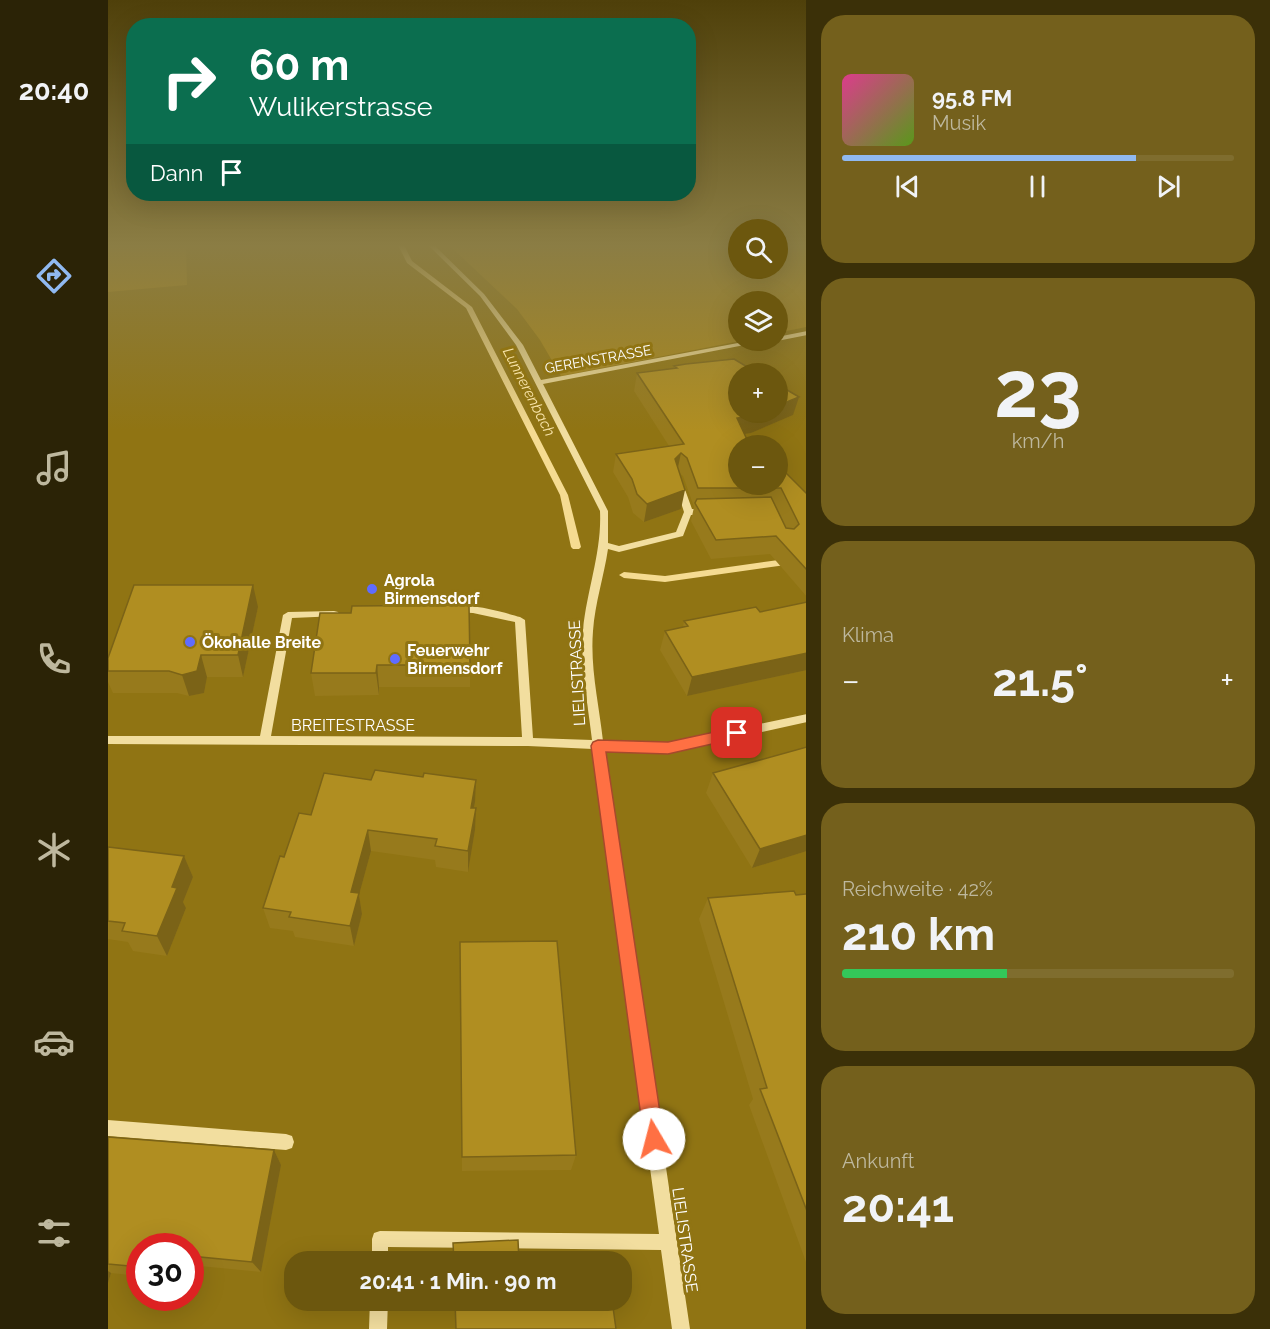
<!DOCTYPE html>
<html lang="de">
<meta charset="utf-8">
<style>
body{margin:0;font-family:Raleway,sans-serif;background:#74601c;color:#f1f3f6;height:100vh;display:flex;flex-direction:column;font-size:22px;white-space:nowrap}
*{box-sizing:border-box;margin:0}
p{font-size:20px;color:#beb89e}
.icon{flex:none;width:33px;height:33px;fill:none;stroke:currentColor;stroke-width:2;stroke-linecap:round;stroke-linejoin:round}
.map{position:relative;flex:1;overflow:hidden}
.panel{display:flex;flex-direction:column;gap:15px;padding:15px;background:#3b3008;width:464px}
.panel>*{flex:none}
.banner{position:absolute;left:18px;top:18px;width:570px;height:183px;border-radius:24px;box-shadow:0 6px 24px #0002;background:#0b6e4f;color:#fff;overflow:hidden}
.buttons{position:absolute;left:620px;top:219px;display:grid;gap:12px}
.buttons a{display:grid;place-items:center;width:60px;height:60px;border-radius:50%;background:#6c570e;box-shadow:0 6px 24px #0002;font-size:30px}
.speed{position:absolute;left:18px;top:1233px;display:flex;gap:12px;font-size:30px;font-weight:700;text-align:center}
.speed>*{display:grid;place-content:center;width:78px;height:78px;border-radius:50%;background:#6c570e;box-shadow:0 6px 24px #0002;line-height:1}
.speed .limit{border:9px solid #d22;background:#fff;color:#111}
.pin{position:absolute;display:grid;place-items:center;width:51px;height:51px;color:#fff;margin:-26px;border-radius:12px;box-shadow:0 3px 9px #0006}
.me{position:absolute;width:66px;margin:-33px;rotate:352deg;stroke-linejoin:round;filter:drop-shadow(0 0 4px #0008)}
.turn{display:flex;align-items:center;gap:21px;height:126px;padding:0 24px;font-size:27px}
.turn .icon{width:78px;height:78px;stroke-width:2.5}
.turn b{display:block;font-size:42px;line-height:51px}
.then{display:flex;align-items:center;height:57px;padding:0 24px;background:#0003;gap:12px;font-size:22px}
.big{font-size:45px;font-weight:700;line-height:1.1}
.panel .tile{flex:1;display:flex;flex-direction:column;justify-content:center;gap:9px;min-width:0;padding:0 21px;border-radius:24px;background:#74601c}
.panel .dial{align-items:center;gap:0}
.dial b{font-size:78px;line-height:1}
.song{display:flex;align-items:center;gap:18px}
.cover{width:72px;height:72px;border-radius:9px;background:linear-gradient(135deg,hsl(330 70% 55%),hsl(90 70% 35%))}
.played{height:6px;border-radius:3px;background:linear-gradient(90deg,#90b9f0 75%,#7f6d2e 75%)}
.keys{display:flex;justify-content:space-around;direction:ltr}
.heat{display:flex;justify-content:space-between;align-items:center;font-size:33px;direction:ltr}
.charge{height:9px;border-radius:4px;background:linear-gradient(90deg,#34c759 42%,#7f6d2e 0)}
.trip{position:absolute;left:176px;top:1251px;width:348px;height:60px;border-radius:24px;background:#6c570e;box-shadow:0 6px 24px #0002;font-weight:700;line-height:60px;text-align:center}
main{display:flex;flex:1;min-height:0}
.menu{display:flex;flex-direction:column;width:108px;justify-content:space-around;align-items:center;background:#2b2306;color:#beb89e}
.menu .icon{width:42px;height:42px}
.menu .selected{color:#90b9f0}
.menu b{font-size:27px;color:#f1f3f6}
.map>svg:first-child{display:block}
</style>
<main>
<nav class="menu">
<b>20:40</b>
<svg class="icon selected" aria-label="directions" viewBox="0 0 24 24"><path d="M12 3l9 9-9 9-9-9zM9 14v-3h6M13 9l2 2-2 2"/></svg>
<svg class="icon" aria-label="music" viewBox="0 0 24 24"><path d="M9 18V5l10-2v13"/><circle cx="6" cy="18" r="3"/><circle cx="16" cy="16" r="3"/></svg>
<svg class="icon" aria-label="phone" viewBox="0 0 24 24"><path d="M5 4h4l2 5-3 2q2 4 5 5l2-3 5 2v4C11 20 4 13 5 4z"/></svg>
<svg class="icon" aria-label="climate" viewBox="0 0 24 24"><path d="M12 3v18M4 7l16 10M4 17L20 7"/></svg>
<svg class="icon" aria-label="car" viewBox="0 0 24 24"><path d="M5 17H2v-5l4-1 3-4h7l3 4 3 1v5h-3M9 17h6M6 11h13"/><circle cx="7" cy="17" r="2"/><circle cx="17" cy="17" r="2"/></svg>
<svg class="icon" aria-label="filters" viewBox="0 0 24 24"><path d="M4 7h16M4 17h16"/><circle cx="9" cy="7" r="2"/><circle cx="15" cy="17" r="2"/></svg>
</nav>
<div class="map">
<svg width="699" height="1329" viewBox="0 0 699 1329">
<rect width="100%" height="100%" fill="#907413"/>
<path fill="#aa881b" d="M0,245H78L79,285L0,292Z
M341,245H630V268H669V245H698V327L669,333V302H630V340L632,341L453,376L432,340L409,309Z"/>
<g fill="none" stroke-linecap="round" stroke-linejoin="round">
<path fill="#f5db91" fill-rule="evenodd" d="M290,245H296L304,261L364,307L460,495L473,547L471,549H465L463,547L452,495L358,308L299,263Z
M699,556V562L557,582L516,578L511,575L516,572L557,576Z"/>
<path fill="#f2de9f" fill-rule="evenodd" d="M320,245H326L376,294L415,345L433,380L646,340H663L435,384L500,511V543L511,546L568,532L576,512L567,484L568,482L571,481L575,484L584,509H598L602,512L598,515H583L575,536L511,552L500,549C496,576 487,603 485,631C482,668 491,704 495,741L560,743L699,714V722L560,753L496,750L582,1329H564L553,1250L280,1247V1262H264V1239L266,1233L272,1231L551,1234L485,749L420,746L0,744V736H152L175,615L180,612L226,611L230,612L231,614L230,616L184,618L163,736L414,737L407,622L365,613L346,612L345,610C356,600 397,613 412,617L417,620L425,738L484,740C480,704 472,667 475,630C479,589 494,552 492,511L408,345L372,296Z
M699,331V335L669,341L667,340H669V337Z
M0,1120L178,1134L184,1136L186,1142L184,1148L178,1150L0,1136Z
M262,1300H280L279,1329H261Z"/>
</g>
<path fill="#977a1c" d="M566,366L685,415L643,433L637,434L630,484H669L699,494V597L662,554L603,559L583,521L586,507L575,476L571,473L573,509L536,522L525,513L520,497L505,472L508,454L561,446L526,391L529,373L566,368Z
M699,602V670L579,696L552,650L557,631L575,627L576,621L652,612Z
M150,607L135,677H99L96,693L81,696L69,693H5L0,682V658Z
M212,613L362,665V687H271V695L207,696L203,673Z
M605,773L699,851L644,868L598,793Z
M263,780L367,802L366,808L367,830L360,872L328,867L327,860L263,851L251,895L254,914L246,946L187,937L185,931L162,928L155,908L176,857L203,815Z
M0,847L76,856L85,877L75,902L78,908L59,956L25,951L20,942L0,939Z
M699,894V1265L641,1105L645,1099L591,919L600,898L688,895Z
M352,942L468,1155L463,1170L354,1171Z
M0,1137L166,1150L173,1165L153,1272L92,1266L89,1281H82V1246H32V1276L3,1273L0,1283Z"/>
<path fill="#7b6317" d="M691,397L685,415L643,433L624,436L629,418L654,412H669V406Z
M573,453L569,472L567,459Z
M577,490L573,509L536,522L539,504Z
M145,585L150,607L135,677L130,655Z
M699,653V670L579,696L584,677Z
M93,655L99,677L96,693L81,696L74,675Z
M269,665L271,687V695L268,673Z
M368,780L367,802L362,829L363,808Z
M368,808L367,830L360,872V851Z
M260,830L263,851L251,895L254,914L246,946L242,926L243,892Z
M699,835V851L644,868L652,849Z
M76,856L85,877L75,902L78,908L59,956L49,936L64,887Z
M166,1150L173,1165L153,1272L144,1262Z
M82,1257L92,1266L89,1281L82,1275Z
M0,1271L3,1273L0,1283Z"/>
<path fill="#b08e21" stroke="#7b6317" stroke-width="1.5" d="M626,359L651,374H630V412H654L648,415L629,418L642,446H630V484H669V466L670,465L699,494V570L668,536L608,540L587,503L589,499L663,497L678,528L686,529L691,524L673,488H590L579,458L573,453L567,459L577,490L539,504L529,494L524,479L508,454L576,444L529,373L569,368L566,366L578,364Z
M669,384L691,397L669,406Z
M26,585H145L130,655H93L89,671L74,675L61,671H0V658Z
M699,602V653L584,677L557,631L580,626L576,621L648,607L652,612Z
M361,605L362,665H269L268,673H203L212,613H243L244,606Z
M699,747V835L652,849L605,773Z
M267,770L315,777L316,773L368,780L363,808H368L360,851L327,846L329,839L260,830L243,892L251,893L242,926L181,917L183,912L155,908L172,856L176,857L191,813L203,815L216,773L263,780Z
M0,847L76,856L64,887L69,888L49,936L14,931L17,923L0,921Z
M686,891L688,895L699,894V1211L652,1089L659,1088L600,898Z
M449,941L468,1155L354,1157L352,942Z
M0,1137L166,1150L144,1262L82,1256V1246H32V1267L0,1264Z
M410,1240L411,1262H346L345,1243Z
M347,1300H504L508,1329H348Z"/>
<linearGradient id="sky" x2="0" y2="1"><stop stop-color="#4f400a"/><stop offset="0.57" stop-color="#8b7d44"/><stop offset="1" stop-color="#8b7d44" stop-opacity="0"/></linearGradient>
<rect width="699" height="431" fill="url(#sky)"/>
<path fill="#ff7043" stroke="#a6492c" stroke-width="1.5" d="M629,727L635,729L637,733L635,737L560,754L498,752L556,1139L553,1146L546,1149L539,1146L536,1139L483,746L485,742L490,740L560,742Z"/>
<g fill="#5f6cff" stroke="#907413" stroke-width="2">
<circle cx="264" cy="589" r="6"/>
<circle cx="82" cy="642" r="6"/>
<circle cx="287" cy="659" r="6"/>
</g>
<g text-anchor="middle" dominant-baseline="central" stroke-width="6" stroke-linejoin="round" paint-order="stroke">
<g font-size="14" fill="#fff" stroke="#907413">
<text transform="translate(490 359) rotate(-10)">GERENSTRASSE</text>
</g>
<g font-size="15" font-style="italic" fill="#f9e5ab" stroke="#907413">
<text transform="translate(421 392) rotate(63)">Lunnerenbach</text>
</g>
<g font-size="16" font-weight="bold" fill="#fff" stroke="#907413" text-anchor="start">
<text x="276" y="580">Agrola<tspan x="276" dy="18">Birmensdorf</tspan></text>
<text x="94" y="642">Ökohalle Breite</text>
<text x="299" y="650">Feuerwehr<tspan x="299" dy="18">Birmensdorf</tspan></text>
</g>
<g font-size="16" fill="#fff" stroke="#907413">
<text transform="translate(469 673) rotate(-93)">LIELISTRASSE</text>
<text x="245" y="725">BREITESTRASSE</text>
<text transform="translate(577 1240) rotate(82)">LIELISTRASSE</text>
</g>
</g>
</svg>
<div class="buttons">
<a><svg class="icon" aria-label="search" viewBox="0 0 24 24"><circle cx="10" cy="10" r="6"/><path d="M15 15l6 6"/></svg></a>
<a><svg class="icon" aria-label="layers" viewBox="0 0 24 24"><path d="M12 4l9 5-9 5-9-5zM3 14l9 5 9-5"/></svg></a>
<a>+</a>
<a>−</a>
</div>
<div class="speed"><div class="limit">30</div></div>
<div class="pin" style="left:629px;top:733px;background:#d93025"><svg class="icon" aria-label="arrive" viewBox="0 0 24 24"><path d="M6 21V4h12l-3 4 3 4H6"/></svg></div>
<svg class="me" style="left:546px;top:1139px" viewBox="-20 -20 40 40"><circle r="19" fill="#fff"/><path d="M0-13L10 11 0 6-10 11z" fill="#ff7043"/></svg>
<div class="trip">20:41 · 1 Min. · 90 m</div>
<div class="banner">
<div class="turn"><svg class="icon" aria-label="right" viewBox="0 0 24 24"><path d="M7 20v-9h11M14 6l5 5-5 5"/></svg><div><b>60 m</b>Wulikerstrasse</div></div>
<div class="then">Dann<svg class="icon" aria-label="arrive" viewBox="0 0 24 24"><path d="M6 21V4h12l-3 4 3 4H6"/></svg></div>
</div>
</div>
<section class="panel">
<div class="tile">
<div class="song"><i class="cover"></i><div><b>95.8 FM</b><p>Musik</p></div></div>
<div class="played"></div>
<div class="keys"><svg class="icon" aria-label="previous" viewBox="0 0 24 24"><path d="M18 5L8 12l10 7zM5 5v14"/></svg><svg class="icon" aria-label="pause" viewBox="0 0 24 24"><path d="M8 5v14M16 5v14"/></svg><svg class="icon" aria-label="next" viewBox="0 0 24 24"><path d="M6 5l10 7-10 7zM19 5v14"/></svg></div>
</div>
<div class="tile dial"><b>23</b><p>km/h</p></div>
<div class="tile"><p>Klima</p>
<div class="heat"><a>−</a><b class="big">21.5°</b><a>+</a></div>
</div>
<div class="tile"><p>Reichweite · 42%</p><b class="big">210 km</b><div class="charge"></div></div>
<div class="tile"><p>Ankunft</p><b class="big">20:41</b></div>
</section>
</main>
